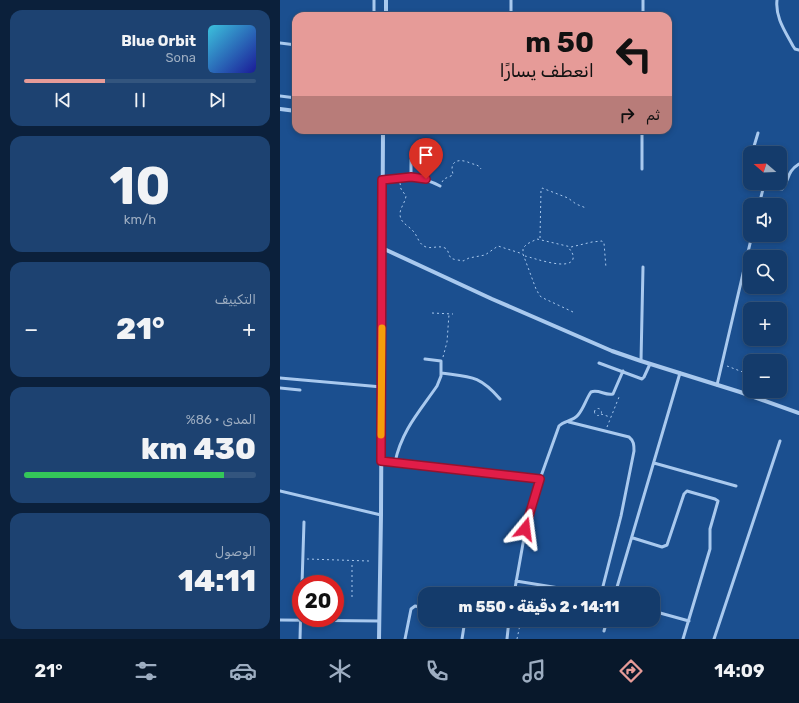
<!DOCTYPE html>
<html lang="ar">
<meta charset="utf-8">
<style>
body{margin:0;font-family:Rubik,Cairo,sans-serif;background:#1d4271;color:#f1f3f6;direction:rtl;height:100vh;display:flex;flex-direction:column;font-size:15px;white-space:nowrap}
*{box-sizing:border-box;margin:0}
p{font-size:13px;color:#9dadc1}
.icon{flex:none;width:22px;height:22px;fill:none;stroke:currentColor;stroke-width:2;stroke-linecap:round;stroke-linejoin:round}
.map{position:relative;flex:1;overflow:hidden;direction:ltr}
.drawer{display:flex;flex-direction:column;gap:10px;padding:10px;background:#0b203b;width:280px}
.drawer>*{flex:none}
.guide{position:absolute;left:12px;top:12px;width:380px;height:122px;border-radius:12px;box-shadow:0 2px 6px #0003,0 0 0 1px #33557e;direction:rtl;background:#e69b98;color:#111;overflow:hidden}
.needle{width:26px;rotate:289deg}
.buttons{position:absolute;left:463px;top:146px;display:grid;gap:8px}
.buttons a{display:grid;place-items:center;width:44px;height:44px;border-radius:8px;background:#143b6b;box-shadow:0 2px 6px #0003,0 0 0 1px #33557e;font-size:20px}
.speed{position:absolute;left:12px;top:575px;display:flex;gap:8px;font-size:20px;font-weight:700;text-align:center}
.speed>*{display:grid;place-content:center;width:52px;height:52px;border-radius:50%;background:#143b6b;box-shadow:0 2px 6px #0003,0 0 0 1px #33557e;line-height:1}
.speed .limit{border:6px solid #d22;background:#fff;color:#111}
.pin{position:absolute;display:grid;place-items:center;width:34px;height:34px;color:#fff;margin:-41px -17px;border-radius:50% 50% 50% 0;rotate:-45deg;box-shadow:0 0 4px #0007}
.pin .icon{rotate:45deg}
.me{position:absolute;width:44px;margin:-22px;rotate:16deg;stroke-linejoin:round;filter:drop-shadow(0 0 3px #0008)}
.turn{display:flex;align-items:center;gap:14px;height:84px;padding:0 12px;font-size:18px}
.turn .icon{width:52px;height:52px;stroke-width:2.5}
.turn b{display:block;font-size:28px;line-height:34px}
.then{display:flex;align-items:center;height:38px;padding:0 12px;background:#0003;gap:8px;font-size:15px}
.big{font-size:30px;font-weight:800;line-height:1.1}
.drawer .card{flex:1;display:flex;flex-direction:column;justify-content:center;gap:6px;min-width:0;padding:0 14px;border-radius:12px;background:#1d4271}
.drawer .dial{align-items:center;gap:0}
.dial b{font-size:52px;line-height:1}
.song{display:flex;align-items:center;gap:12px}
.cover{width:48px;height:48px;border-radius:6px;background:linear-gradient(135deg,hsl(190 70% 55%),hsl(240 70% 35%))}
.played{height:4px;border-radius:2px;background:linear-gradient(90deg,#e69b98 35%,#33557e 35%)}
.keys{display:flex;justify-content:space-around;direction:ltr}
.heat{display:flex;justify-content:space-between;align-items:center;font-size:22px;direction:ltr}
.charge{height:6px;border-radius:3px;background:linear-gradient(90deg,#34c759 86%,#33557e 0)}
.trip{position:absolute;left:138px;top:587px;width:242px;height:40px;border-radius:12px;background:#143b6b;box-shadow:0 2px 6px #0003,0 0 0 1px #33557e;font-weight:800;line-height:40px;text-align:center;direction:rtl}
.tabs{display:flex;height:64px;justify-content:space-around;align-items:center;background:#08182b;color:#9dadc1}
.tabs .icon{width:28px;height:28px}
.tabs .on{color:#e69b98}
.tabs b{font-size:18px;color:#f1f3f6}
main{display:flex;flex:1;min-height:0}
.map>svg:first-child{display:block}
</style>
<main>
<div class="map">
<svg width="519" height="639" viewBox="0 0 519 639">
<rect width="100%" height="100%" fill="#1b4f8f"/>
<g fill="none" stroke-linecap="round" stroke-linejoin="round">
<path stroke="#a9c9ee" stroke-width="1" stroke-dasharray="2 3" stroke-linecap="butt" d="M162,182L164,179L173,175C173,173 172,171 172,169C172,158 184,160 190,163C195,165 198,164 201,169
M120,183L121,189L126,196C125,203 120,208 120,214C120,223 128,225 133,231C138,236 138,244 146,247C153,249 158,245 165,248C169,250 168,255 171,258C174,260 180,260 183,261L189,258L205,255L218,246L243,254
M260,238L261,190L262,188L288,198L296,204L306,208
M245,256C254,258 289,271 293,259C294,254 291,251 288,247
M293,312L263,298L260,296L256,289L243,254V248L247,244L257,239L291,247L312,242L322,241L324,243L326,268
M152,313L173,314
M163,357L167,342L169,314
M447,366L468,374
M314.5 412a3.5 3.5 0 1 1 7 0a3.5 3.5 0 1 1-7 0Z
M321,414L330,417
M327,427L339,397L337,396
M27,559L89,561
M72,597V562
M282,620L308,623H311L313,620
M237,639L241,620"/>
<path stroke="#a9c9ee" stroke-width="3" d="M497,0C495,17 505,31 513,46L515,49L519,50
M94,16V0
M231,16V0
M363,16V0
M0,43L16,45
M0,96L16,98
M472,153L478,133
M470,158L466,174L470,180
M362,169V130
M131,177V160L137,151L140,141
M102,180C127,178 137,174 160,186
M479,183L498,189H502C510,180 506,172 519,164
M479,205L484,185
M361,361L363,267
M319,363L362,379L364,377L370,364
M161,373C191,377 199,375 220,399
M0,378L102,387
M437,385L472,235
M0,388L20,390
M289,422L349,437C354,441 354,445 354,451L341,516L321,594
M101,461L260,479
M115,462C122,430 139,412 157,386L161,376V361L145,359
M374,463L456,486
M0,491L101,515
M353,538L382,547L387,545L404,494L407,491L435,499L438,501L430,529V549L403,639
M236,581L316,594
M22,584L24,522
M234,594L247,521L260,479L279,426C284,421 293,421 298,415C304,408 306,399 311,392C319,389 325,396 333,394L343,371
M335,594L400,373
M380,613L409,621
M0,620L99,621
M324,631L327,620
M20,639L21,601
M125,639L131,609L135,606L145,608
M182,639L185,620
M227,639L229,620
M434,639L500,441"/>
<path stroke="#a9c9ee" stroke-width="4" d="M106,16V0
M0,109L16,111
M102,248L212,299L332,351L361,361L460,392L519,413
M99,639L101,515L103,130"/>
</g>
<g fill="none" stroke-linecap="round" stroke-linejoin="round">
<defs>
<path id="route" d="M146,179L131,177L102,180L101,461L260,479L245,529"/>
</defs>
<use href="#route" stroke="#92132f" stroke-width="10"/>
<use href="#route" stroke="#e11d48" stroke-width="7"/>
<path stroke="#f59e0b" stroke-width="7" d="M101,435L102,328"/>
</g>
</svg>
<div class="buttons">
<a><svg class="needle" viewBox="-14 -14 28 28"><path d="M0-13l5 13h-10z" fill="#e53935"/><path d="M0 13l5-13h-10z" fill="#9dadc1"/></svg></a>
<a><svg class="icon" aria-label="sound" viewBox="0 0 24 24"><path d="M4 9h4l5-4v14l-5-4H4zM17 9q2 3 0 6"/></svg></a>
<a><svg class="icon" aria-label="search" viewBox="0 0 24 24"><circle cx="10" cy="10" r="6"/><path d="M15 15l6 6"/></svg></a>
<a>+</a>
<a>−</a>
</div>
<div class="speed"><div class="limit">20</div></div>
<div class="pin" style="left:146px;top:179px;background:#d93025"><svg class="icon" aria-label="arrive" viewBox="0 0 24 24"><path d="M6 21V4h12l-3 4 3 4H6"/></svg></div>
<svg class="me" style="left:245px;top:529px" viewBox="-20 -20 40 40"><path d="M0-17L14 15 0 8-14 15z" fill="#e11d48" stroke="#fff" stroke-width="4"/></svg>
<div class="trip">14:11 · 2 دقيقة · 550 m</div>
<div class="guide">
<div class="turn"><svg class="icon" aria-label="left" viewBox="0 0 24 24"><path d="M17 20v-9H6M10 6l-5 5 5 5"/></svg><div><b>50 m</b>انعطف يسارًا</div></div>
<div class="then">ثم<svg class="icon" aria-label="right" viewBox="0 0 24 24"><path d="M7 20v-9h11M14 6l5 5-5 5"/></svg></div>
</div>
</div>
<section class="drawer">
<div class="card">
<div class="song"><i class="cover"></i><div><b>Blue Orbit</b><p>Sona</p></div></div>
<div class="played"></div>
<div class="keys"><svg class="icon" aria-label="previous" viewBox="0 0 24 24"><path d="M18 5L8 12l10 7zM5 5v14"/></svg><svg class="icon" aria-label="pause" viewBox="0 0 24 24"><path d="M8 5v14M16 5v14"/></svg><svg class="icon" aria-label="next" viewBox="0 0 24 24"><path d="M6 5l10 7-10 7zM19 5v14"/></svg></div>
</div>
<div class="card dial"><b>10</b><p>km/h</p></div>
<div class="card"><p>التكييف</p>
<div class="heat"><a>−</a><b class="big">21°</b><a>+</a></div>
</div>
<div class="card"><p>المدى · 86%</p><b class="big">430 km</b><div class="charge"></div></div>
<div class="card"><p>الوصول</p><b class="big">14:11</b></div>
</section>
</main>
<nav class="tabs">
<b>14:09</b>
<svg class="icon on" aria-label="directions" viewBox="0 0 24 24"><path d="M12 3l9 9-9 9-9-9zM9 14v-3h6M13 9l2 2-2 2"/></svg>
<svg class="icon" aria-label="music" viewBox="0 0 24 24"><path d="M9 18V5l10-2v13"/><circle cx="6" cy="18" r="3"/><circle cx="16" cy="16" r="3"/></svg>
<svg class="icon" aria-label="phone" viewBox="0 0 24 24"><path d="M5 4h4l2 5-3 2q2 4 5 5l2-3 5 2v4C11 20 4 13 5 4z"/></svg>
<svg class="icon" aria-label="climate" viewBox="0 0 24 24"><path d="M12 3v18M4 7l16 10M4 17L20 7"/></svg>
<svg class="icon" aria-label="car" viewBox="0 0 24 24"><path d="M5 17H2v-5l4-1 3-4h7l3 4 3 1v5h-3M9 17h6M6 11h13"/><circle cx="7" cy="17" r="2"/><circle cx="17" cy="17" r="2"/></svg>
<svg class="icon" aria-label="filters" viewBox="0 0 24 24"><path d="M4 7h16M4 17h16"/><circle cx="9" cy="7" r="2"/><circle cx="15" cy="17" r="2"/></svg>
<b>21°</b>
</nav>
